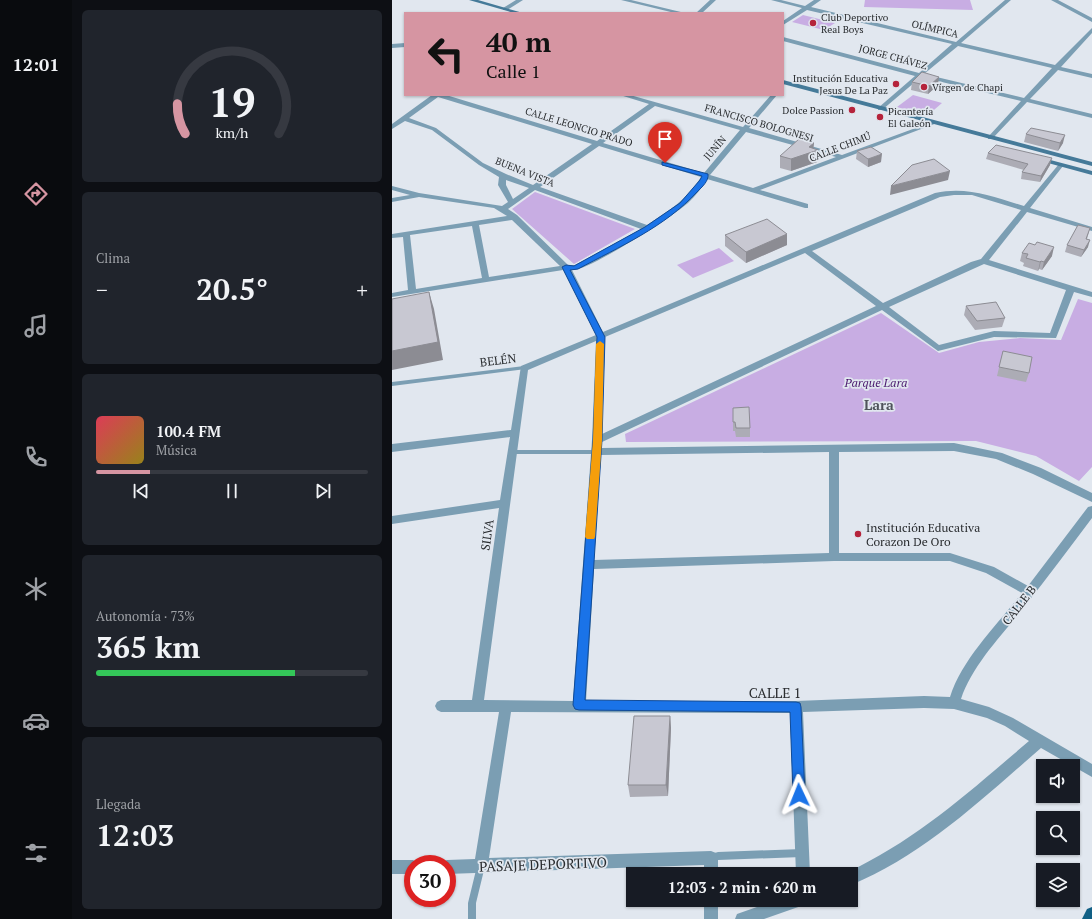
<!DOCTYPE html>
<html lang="es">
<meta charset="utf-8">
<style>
body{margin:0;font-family:"PT Serif",serif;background:#20242c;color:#f1f3f6;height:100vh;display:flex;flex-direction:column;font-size:15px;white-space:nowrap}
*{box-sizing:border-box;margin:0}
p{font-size:13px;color:#9ea1a6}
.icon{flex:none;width:22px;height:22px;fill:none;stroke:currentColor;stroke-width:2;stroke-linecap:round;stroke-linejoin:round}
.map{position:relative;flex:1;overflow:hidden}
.details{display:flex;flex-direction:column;gap:10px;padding:10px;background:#0d0f14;width:320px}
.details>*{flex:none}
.top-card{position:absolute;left:12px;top:12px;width:380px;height:84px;border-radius:0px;box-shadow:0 1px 3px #0004;background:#d695a2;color:#111;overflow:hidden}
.fabs{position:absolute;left:644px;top:759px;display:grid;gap:8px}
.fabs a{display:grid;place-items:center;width:44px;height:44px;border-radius:0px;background:#171b24;box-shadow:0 1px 3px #0004;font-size:20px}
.speed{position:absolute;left:12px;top:855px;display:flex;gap:8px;font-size:20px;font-weight:700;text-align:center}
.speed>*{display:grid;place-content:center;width:52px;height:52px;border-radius:50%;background:#171b24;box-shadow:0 1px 3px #0004;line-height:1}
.speed .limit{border:6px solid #d22;background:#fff;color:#111}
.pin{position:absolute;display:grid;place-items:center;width:34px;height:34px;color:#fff;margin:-41px -17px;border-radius:50% 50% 50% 0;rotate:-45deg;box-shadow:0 0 4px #0007}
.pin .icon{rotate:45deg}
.me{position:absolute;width:44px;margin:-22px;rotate:358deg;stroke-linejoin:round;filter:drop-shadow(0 0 3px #0008)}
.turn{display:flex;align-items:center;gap:14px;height:84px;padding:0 16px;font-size:18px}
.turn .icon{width:52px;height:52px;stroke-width:2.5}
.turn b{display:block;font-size:28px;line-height:34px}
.big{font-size:30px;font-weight:700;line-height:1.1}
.details .card{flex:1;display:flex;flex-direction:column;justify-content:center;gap:6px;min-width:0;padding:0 14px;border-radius:6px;background:#20242c}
.details .dial{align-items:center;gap:0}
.dial svg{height:104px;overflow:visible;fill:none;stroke:#363941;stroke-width:7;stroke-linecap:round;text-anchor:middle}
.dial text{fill:#f1f3f6;stroke:none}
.song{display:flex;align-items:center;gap:12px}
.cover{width:48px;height:48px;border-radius:6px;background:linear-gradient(135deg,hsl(350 70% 55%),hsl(50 70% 35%))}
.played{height:4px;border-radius:2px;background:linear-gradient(90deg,#d695a2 20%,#363941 20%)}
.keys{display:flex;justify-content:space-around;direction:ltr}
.heat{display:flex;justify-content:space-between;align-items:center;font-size:22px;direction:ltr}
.charge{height:6px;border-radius:3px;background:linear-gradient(90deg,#34c759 73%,#363941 0)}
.trip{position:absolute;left:234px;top:867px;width:232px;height:40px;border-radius:0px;background:#171b24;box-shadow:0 1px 3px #0004;font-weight:700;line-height:40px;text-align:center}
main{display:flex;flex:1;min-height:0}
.tab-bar{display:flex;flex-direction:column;width:72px;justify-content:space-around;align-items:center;background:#090b0e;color:#9ea1a6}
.tab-bar .icon{width:28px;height:28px}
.tab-bar .current{color:#d695a2}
.tab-bar b{font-size:18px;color:#f1f3f6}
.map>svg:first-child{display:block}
</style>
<main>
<nav class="tab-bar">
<b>12:01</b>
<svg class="icon current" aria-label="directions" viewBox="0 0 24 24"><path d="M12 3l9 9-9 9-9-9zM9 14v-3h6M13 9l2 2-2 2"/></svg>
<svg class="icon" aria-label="music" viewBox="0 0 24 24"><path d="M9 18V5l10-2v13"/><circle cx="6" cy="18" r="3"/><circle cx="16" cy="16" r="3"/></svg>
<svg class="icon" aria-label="phone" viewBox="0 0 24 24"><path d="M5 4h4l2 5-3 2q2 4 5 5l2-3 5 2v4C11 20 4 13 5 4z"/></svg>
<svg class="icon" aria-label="climate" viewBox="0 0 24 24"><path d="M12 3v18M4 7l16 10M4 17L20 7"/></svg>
<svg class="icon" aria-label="car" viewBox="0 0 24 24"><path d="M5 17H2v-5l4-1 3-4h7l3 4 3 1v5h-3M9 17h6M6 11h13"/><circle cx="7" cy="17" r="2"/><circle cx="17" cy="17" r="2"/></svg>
<svg class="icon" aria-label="filters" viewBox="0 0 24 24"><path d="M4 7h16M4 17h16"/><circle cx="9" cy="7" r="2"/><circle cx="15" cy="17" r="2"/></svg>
</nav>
<section class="details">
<div class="card dial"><svg viewBox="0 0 100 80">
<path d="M14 69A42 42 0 1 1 86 69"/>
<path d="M14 69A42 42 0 0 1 8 46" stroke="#d695a2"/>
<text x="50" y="56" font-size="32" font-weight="700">19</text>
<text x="50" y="72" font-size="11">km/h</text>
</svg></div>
<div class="card"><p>Clima</p>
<div class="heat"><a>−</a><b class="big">20.5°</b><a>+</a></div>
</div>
<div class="card">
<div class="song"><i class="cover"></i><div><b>100.4 FM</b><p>Música</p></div></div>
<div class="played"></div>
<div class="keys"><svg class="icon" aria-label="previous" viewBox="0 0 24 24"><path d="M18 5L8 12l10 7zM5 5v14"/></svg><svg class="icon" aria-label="pause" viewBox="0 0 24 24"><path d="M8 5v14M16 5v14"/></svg><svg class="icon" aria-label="next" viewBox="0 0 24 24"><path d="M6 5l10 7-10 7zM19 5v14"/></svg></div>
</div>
<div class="card"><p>Autonomía · 73%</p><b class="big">365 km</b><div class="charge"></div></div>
<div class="card"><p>Llegada</p><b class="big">12:03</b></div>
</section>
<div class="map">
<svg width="700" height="919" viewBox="0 0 700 919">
<rect width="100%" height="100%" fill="#e1e7ef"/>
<path fill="#c8ade3" d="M473,0H578L581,10L472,7Z
M411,15L443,23L432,30L400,22Z
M521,95L550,103L535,116L505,107Z
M143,192L243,229L182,264L120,209Z
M327,248L342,261L301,278L285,265Z
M686,299L700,303V467L687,481L644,456L584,441L234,442L233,434L489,313L547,353L587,342L628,338L669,340Z"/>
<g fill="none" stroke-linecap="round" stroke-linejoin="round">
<path fill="#7b9eb3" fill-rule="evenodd" d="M132,366L134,367L135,368L134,369L0,386V382Z
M117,450H204L207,452L204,454H117L116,452Z
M410,849L413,850L414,853L413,856L410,857L326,860L319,862L316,861L315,858L316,855L326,852Z
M89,862L92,863L93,866L84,903V919H76V903L85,866L86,863Z"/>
<path fill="#7b9eb3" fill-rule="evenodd" d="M124,0H131L115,10H111V8Z
M229,0H239L293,13H283Z
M318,0H324L310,13H304Z
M379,0H389L413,6L422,0H429L419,7L564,42L613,0H619L569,43L663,65L700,28V33L669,67L700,74V78L666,70L638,99L700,114V118L635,102L600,139H596V137L629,101L529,77L490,110H486V108L523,76L391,41V37L527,73L560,44L415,10L391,25V21L410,8ZM566,46L660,68L632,98L532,74Z
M659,0H666L700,18V22Z
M13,43V47L0,48V44Z
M40,95H54L205,141L257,104L228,95H238L351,127L379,95H385L357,128L450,155L540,122L545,123L368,190L416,204V208H413L315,179C310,188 304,195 296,203C281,216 195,272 180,270L211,332L543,193C576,186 601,197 632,206L667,164H671V166L638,208L700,227V231L635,212L597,260L700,292V297L682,292L664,338L602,337L546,351L490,310L210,442L209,448L562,443L610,453L649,468L700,493V502L641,474L604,459L562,451L447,452V553H558L602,567L636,586L696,507L700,506V518C678,547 656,577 633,606C611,634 580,665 569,699L597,707L621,718L700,764V777L649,748C590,799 532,855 459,885V874L454,873C526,839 577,792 637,741L613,726L595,718L562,709L532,708L411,712L418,874H404L398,713L119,712L97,858L319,851L324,853L326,858V874H312V865L55,874V864H49L50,862L55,860L83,859L107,712H49L45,710L43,706L45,702L49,700H80L107,508L0,524V516L108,500L118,437L0,452V444L119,430L129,366L204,335L171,270L0,297V293L16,290L11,237L0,238V234L115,216L102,208L27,197L0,202V198L18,195L0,190V186L27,193L110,206L116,202L106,185L107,177L87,165L40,130L13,121L0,129V124ZM46,97L200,144L141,185L114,174L91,163L44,128L17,118ZM263,106L348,130L312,173L211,143ZM354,132L444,157L361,188L318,175ZM207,146L309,177C296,199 275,212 255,225L148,187ZM114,180L137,188L121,199L114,185ZM143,190L249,229L183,265H176L125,215L116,209ZM562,195H580L629,210L589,259L579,262L491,303L420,251L548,197ZM120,220L168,266L97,277L87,225ZM80,226L90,278L24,289L18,235ZM413,253L484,306L210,434L213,337ZM592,264L674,290L658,333L602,331L547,345L497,307ZM204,341L200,440L181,701L92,700L136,370ZM437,452V553L202,560L209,455ZM442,561H558L594,573L630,593C605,625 570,659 558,697L532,696L404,701H194L202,569Z
M0,860H21L27,864H21V874H0Z
M312,900H326V919H312Z
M385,900H414L412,905L372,919H343L345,914Z"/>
<path fill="#457a99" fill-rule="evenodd" d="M77,0H86L131,13H122Z
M391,80L700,162V166L391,84Z
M647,157L700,171V175L645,160L644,159Z"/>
<path fill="#116085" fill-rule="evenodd" d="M700,907V919H690L695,909Z"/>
</g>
<path fill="#acacb5" d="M520,82L546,85L536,94L519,90Z
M634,134L671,143L666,151L632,142Z
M422,143L421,148L425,162L399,171L388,168V156Z
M465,151L489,162L476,167L464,159Z
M596,153L658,165L648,182L629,179L630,172L632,170L594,159Z
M698,228L695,239L696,247L689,257L673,252L675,245Z
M395,234V245L354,263L333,246V235Z
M630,253L660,256L650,270L647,269L646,271L631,266L632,263L628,261Z
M574,306L613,318L610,327L583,330L572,315Z
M611,351L637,373L634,382L605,376Z
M341,408L358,428V437H344L343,431H341Z
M278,716L279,728L276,796L238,797L236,785Z"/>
<path fill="#8c8c93" d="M547,77L546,85L536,94L537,86Z
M673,135L671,143L666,151L668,143Z
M422,143L421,151L426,150L425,162L399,171V159L417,147Z
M490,154L489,162L476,167V159Z
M660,158L658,165L648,182L649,176Z
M558,171L556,180L498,195L499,186Z
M395,234V245L354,263V252Z
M698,240L696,247L689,257L692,250Z
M662,247L660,256L650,270L652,262Z
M649,261L647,269L646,271L648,262Z
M37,292L42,309L51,360L0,370V351Z
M278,716L279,728L276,796L274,785Z"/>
<path fill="#c8c8d2" stroke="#8c8c93" d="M530,72L547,77L537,86L520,82Z
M639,128L673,135L668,143L634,134Z
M407,139L422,143L417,147L426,150L399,159L388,156Z
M604,145L660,158L649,176L630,172L636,164L596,153Z
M479,147L490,154L476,159L465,151Z
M542,159L558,171L499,186L520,165Z
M375,219L395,234L354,252L333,235Z
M686,225L698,228L694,239L698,240L692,250L675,245Z
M645,242L662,247L652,262L649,261L648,262L634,258L636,254L630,253L637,243L643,245Z
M37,292L46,342L0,351V299Z
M604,302L613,318L585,321L574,306Z
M611,351L640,357L637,373L607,367Z
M357,407L358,428H344L343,422H341V408Z
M242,716H278L274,785H236Z"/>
<path fill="#1a73e8" stroke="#114b97" d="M270,162L316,174C317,181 310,187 305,192C273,227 227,247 186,269L178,270L213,337L210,440L193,700L404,702L408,703L409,707L413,795L412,799L407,801L403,799L401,795L398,712L187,710L183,709L181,705L201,440L205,337L170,267L174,265L182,266L253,227L288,203L308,180L310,176L270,165Z"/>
<path fill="#f59e0b" d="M208,341L212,344L210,440L203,537L202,539H195L193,537L201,440L204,344Z"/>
<g fill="#b5233b" stroke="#e1e7ef" stroke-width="1.5">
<circle cx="421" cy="23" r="4"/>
<circle cx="504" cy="84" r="4"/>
<circle cx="532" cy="87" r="4"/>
<circle cx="460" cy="110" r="4"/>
<circle cx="488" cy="117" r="4"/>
<circle cx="466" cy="534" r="4"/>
</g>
<g text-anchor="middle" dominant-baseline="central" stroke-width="3.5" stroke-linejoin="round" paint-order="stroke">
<g font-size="10" fill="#292c2f" stroke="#e1e7ef" text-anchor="start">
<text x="429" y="17">Club Deportivo<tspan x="429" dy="12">Real Boys</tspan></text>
<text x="496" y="78" text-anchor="end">Institución Educativa<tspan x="496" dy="12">Jesus De La Paz</tspan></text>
<text x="540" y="87">Vírgen de Chapi</text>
<text x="452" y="110" text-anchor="end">Dolce Passion</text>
<text x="496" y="111">Picantería<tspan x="496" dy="12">El Galeón</tspan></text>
</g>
<g font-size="10" fill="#292c2f" stroke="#e1e7ef">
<text transform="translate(543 29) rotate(13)">OLÍMPICA</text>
<text transform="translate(501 57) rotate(15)">JORGE CHÁVEZ</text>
<text transform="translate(367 123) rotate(16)">FRANCISCO BOLOGNESI</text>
<text transform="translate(187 127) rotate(17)">CALLE LEONCIO PRADO</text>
<text transform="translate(448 147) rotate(-21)">CALLE CHIMÚ</text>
<text transform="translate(323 148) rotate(-49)">JUNÍN</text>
<text transform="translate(133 172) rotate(22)">BUENA VISTA</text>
</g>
<g font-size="12" fill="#292c2f" stroke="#e1e7ef">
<text transform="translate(106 360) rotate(-7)">BELÉN</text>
<text transform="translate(95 535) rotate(-82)">SILVA</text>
<text transform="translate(627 605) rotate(-52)">CALLE B</text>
</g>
<g font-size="12" font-style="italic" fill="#4a196e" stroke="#e1e7ef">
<text x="484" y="382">Parque Lara</text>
</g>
<g font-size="12" fill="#292c2f" stroke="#e1e7ef" text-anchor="start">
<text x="474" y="527">Institución Educativa<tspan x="474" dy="14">Corazon De Oro</tspan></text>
</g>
<g font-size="14" font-weight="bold" fill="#4f535b" stroke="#e1e7ef">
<text x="487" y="404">Lara</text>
</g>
<g font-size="14" fill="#292c2f" stroke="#e1e7ef">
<text x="383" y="692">CALLE 1</text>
<text transform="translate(151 864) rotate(-2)">PASAJE DEPORTIVO</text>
</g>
</g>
</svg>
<div class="fabs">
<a><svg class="icon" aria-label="sound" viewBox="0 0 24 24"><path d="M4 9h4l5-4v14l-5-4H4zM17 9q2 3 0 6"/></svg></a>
<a><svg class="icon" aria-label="search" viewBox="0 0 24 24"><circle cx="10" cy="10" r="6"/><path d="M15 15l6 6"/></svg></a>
<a><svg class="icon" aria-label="layers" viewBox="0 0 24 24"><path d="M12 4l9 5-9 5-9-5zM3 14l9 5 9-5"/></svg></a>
</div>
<div class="speed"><div class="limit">30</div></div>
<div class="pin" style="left:273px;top:163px;background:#d93025"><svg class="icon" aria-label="arrive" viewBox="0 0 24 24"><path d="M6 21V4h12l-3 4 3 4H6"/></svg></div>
<svg class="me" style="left:407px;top:795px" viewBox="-20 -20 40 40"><path d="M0-17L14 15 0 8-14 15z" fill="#1a73e8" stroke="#fff" stroke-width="4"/></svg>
<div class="trip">12:03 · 2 min · 620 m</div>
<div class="top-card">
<div class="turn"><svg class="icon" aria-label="left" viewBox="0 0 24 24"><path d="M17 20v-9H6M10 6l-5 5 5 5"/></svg><div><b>40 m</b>Calle 1</div></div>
</div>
</div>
</main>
